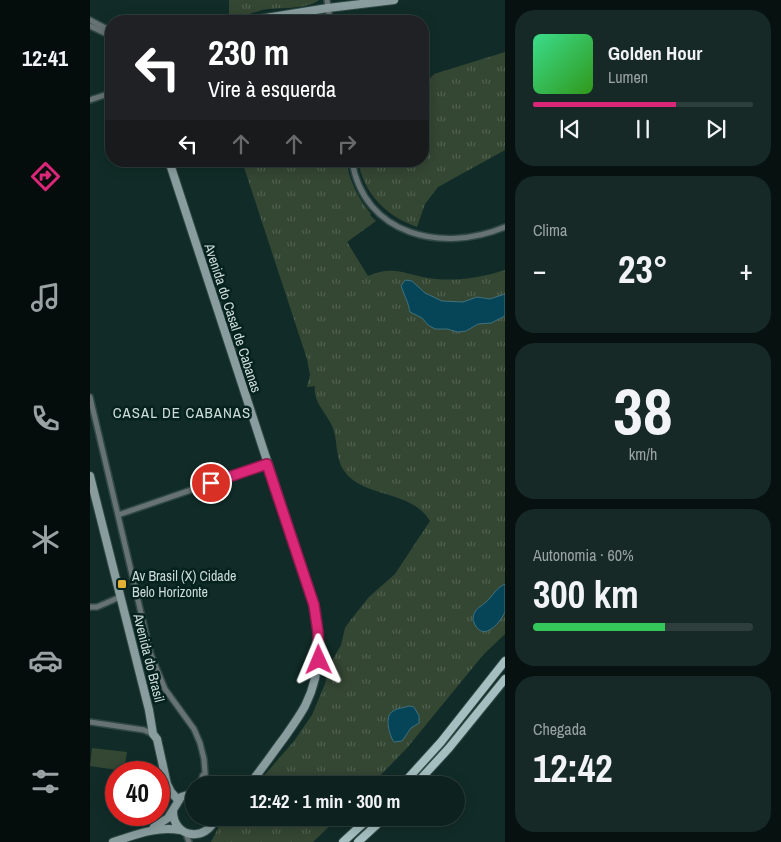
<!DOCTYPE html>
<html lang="pt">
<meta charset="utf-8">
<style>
body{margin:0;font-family:"Archivo Narrow",sans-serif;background:#162927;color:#f1f3f6;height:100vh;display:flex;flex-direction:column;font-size:19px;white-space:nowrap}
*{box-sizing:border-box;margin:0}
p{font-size:16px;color:#9aa3a4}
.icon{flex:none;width:28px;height:28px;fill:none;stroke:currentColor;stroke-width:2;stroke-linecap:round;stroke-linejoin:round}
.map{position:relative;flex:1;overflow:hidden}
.drawer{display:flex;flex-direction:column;gap:10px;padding:10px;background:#071210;width:276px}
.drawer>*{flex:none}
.guide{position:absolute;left:15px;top:15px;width:324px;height:152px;border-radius:20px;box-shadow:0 2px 12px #0003,0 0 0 1px #2d3e3c;background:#202124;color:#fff;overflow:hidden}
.speed{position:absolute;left:15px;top:761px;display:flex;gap:10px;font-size:25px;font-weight:700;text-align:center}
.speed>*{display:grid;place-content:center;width:65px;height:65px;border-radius:50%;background:#0d211e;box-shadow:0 2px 12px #0003,0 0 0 1px #2d3e3c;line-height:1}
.speed .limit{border:8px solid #d22;background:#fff;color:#111}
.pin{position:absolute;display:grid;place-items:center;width:42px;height:42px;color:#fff;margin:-21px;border:2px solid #fff;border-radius:50%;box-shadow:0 1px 5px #0007}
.me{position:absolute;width:55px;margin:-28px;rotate:359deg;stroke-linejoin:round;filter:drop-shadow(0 0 4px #0008)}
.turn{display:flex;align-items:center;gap:18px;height:105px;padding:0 20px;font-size:22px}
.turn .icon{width:65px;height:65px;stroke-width:2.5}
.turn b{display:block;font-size:35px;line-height:42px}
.lanes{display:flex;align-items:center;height:48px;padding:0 20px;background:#0003;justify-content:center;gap:25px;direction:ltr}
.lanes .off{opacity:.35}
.big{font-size:38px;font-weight:800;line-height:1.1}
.drawer .card{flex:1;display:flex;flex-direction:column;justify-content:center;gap:8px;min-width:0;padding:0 18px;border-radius:20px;background:#162927}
.drawer .dial{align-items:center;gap:0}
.dial b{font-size:65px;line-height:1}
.song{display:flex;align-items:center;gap:15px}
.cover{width:60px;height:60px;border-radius:8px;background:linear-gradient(135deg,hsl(150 70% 55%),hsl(110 70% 35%))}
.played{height:5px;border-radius:2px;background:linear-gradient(90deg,#db2777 65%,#2d3e3c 65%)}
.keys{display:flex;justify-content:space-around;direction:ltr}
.heat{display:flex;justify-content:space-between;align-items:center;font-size:28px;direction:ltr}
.charge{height:8px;border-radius:4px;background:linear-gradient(90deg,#34c759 60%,#2d3e3c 0)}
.trip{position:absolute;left:95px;top:776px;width:280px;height:50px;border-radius:25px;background:#0d211e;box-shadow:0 2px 12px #0003,0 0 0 1px #2d3e3c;font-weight:800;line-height:50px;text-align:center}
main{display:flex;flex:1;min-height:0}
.tabs{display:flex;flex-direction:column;width:90px;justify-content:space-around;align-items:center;background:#050d0c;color:#9aa3a4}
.tabs .icon{width:35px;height:35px}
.tabs .selected{color:#db2777}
.tabs b{font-size:22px;color:#f1f3f6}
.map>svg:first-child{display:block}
</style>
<main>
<nav class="tabs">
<b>12:41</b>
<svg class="icon selected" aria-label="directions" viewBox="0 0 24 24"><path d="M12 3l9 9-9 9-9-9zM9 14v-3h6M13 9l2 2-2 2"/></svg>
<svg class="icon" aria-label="music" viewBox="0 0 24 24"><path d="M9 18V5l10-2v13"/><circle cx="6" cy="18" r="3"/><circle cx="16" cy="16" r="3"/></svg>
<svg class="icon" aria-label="phone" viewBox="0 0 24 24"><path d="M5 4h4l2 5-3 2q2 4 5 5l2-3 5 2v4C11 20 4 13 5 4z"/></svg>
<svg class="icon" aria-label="climate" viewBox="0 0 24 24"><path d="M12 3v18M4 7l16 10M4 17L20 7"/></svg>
<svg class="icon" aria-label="car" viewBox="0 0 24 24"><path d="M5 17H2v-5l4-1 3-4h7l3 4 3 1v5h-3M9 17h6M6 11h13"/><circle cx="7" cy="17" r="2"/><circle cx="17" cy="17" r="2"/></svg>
<svg class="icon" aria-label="filters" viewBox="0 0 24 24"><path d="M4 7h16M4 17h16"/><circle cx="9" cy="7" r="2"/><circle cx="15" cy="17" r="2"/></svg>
</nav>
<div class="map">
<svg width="415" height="842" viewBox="0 0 415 842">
<defs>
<pattern id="grass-tufts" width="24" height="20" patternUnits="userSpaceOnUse" patternTransform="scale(1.25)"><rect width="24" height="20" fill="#344733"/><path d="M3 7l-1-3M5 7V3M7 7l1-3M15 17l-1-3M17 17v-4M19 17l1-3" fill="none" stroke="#506150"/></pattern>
</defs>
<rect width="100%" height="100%" fill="#112c28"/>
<path fill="url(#grass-tufts)" d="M139,0H229C216,10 188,7 172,10C161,13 150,18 139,21Z
M415,52V150L348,187L335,204L327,227C296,216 274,194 268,161H332L333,86L344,74Z
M152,161H256C260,182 268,198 281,214L280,215L286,221L257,242L278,276C303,265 314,274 338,278C363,282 391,278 415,270V634L393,655L317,748L281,785H166L204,741L222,715L235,684L238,668L251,645L255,628L259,622L279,597L305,574L340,521C322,490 274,498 255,472C245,459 248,442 243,428C237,413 223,403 225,386L217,387L220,375L217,359Z
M133,818H248L223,842H121Z"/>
<path fill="#344733" d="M2,748L37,752L34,771L0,766Z"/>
<path fill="#064457" stroke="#41717e" d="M315,280L322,281L335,293L352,301L373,302L387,297L400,299L415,294V316L401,323L388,324L376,331L368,332L357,329H345L338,325L332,318L320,312L318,304L311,286Z
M415,584C415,590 415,607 415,612C409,625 391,644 383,620C383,607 393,607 400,598C405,592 407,588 415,584Z
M319,706L324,707L329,716V723L321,728L312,741L304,742C299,735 294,716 303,711C307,708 314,708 319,706Z"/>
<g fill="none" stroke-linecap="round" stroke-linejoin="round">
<defs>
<path id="street" d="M237,0L240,21
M0,20L21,31
M0,26L21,36
M0,100L21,93
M262,161C274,236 353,253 415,227
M0,397L61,655L75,689L104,729L110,743L114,759L116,785
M28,515L177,464
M0,607H7L30,597
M0,722L54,730L63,734
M109,785L113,775
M97,837L99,842"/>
<path id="secondary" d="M156,21L238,8L304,0
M79,161L219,589C231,629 234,668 215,706C209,717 201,728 194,738C182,754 171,770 159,785
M0,476L59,710L63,734L67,739L77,784L81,792L88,800
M83,811C83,839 118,842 125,818
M64,827L78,818L91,797L104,793
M23,842C45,835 66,826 90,830"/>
<path id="primary" d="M312,785L351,742L415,661
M325,785L359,748L415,679
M253,842L279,818
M268,842L294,818"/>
</defs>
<use href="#street" stroke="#2f4844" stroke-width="8"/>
<use href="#secondary" stroke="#2f4844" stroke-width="10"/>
<use href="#primary" stroke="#2f4844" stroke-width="10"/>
<use href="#street" stroke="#667273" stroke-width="5"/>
<use href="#secondary" stroke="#899d9f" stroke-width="8"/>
<use href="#primary" stroke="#a5bfc1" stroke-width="8"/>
</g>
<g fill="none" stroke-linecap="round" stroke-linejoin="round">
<defs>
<path id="route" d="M121,483L177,464L224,605L228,632L229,660"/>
</defs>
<use href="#route" stroke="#8e194d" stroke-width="12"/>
<use href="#route" stroke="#db2777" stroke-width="9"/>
</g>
<rect fill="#e4ae35" stroke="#06221f" stroke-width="2" x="27" y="579" width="10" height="10" rx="2.5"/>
<g text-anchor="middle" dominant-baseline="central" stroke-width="5" stroke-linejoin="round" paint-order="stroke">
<g font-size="14" fill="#ccdbd8" stroke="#06221f">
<text transform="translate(143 318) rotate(72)">Avenida do Casal de Cabanas</text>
<text transform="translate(59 658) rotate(76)">Avenida do Brasil</text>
</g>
<g font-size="14" fill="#ccdbd8" stroke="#06221f" text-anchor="start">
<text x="42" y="576">Av Brasil (X) Cidade<tspan x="42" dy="16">Belo Horizonte</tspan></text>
</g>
<g font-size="15" letter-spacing="1" fill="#ccdbd8" stroke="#06221f">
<text x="92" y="412">CASAL DE CABANAS</text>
</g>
</g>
</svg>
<div class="speed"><div class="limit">40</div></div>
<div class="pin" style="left:121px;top:483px;background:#d93025"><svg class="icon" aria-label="arrive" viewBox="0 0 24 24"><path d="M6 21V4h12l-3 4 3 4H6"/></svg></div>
<svg class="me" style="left:229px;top:660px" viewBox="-20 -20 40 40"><path d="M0-17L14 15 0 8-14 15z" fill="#db2777" stroke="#fff" stroke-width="4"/></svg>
<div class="trip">12:42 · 1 min · 300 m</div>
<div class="guide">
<div class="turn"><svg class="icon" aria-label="left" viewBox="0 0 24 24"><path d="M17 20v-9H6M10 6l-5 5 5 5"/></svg><div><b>230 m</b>Vire à esquerda</div></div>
<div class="lanes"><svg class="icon" aria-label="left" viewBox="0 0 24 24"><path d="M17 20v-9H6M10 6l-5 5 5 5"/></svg><svg class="icon off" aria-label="ahead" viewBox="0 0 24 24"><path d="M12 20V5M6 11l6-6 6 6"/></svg><svg class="icon off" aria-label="ahead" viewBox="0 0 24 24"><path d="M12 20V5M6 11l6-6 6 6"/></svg><svg class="icon off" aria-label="right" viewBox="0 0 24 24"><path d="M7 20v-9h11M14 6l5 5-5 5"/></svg></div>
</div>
</div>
<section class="drawer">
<div class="card">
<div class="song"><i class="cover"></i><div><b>Golden Hour</b><p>Lumen</p></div></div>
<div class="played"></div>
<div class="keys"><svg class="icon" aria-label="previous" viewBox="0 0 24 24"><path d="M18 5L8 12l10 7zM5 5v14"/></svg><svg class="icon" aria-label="pause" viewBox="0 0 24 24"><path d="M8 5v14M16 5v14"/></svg><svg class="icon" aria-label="next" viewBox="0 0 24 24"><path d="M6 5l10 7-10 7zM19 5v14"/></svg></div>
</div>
<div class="card"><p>Clima</p>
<div class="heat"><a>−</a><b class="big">23°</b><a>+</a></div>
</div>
<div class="card dial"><b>38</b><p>km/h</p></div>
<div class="card"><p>Autonomia · 60%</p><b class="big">300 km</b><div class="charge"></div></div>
<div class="card"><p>Chegada</p><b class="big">12:42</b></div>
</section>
</main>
